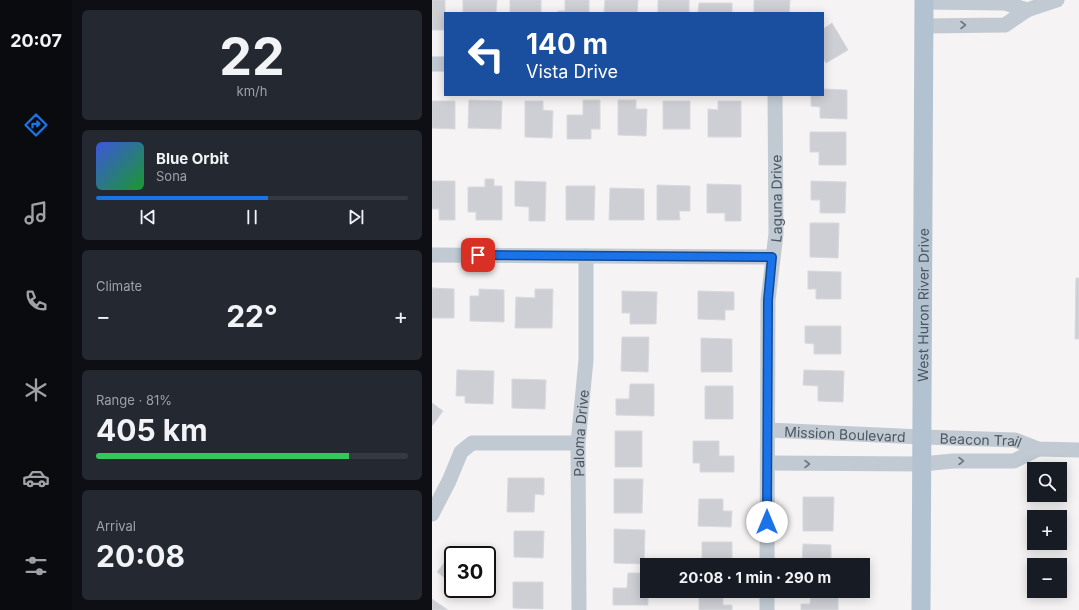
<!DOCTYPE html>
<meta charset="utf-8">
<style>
body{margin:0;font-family:Inter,sans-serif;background:#242831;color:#f1f3f6;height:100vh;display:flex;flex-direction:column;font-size:15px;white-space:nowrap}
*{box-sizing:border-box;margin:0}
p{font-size:13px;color:#9ea1a6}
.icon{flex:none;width:22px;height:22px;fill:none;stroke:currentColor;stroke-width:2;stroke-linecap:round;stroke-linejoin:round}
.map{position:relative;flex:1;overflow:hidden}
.side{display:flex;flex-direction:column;gap:10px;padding:10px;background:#0d0f14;width:360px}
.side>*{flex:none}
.hud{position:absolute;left:12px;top:12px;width:380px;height:84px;border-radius:0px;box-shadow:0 2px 10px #0003;background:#1a4fa0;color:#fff;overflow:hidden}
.buttons{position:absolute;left:595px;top:462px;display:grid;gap:8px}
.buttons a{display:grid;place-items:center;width:40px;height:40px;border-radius:0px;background:#171b24;box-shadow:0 2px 10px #0003;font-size:20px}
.speed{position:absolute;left:12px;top:546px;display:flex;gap:8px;font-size:20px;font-weight:700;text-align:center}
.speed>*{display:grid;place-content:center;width:52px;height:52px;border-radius:50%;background:#171b24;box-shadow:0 2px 10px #0003;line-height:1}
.speed .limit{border:2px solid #111;border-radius:6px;background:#fff;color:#111}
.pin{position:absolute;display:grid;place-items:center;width:34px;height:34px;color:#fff;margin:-17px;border-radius:8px;box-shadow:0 2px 6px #0006}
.me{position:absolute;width:44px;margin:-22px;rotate:0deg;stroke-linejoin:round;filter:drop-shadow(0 0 3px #0008)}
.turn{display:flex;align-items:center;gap:14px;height:84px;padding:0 16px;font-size:18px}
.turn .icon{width:52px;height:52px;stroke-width:2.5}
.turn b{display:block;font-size:28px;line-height:34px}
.big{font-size:30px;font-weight:700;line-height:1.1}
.side .tile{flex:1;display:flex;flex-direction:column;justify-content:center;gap:6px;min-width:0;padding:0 14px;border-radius:6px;background:#242831}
.side .dial{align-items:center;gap:0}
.dial b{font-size:52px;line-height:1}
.song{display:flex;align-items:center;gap:12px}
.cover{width:48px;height:48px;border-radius:6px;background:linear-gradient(135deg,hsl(230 70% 55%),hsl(130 70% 35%))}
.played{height:4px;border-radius:2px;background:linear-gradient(90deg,#1a73e8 55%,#363941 55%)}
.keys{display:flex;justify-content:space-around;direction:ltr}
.heat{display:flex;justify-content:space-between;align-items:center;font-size:22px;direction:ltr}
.charge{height:6px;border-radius:3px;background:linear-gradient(90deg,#34c759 81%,#363941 0)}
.trip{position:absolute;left:208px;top:558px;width:230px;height:40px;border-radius:0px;background:#171b24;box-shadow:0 2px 10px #0003;font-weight:700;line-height:40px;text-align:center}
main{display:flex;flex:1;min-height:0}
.menu{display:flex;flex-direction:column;width:72px;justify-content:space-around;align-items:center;background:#090b0e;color:#9ea1a6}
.menu .icon{width:28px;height:28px}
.menu .on{color:#1a73e8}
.menu b{font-size:18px;color:#f1f3f6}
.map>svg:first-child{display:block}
</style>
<main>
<nav class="menu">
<b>20:07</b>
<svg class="icon on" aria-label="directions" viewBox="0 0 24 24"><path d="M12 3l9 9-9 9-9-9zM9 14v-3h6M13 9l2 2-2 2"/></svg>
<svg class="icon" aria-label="music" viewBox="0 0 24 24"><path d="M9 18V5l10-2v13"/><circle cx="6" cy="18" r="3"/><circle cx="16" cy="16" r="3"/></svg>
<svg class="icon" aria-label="phone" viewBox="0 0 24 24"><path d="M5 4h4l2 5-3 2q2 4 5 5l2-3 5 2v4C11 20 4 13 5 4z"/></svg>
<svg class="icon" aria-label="climate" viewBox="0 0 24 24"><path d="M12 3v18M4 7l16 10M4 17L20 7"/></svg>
<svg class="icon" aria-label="car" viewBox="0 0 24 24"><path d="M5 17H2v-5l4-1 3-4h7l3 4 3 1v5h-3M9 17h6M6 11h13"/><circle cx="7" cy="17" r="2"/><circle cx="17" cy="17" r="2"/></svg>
<svg class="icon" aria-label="filters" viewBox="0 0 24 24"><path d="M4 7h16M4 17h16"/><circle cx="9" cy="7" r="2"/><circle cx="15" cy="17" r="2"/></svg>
</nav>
<section class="side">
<div class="tile dial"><b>22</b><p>km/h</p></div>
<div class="tile">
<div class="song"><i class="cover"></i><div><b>Blue Orbit</b><p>Sona</p></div></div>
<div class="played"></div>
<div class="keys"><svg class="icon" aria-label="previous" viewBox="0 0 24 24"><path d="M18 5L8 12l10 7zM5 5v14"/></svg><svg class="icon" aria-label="pause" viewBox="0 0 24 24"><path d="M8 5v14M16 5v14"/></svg><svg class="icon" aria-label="next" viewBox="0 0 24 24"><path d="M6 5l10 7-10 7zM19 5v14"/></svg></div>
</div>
<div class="tile"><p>Climate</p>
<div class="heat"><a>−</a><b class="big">22°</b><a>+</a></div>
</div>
<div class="tile"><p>Range · 81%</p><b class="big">405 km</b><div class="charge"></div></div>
<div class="tile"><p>Arrival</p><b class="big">20:08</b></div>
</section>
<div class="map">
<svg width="647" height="610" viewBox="0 0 647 610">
<rect width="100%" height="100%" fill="#f5f3f3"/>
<path fill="#cdcfd5" stroke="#d7d9de" d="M0,0H13V30H0Z
M31,0H65L64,13H31Z
M78,0H109V13H78Z
M133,0H157V13H126V11H133Z
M173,0H206L205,13H172Z
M226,0H257V13H226Z
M322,0H358L357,13H322Z
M267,3H300V13H266Z
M400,23L416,50L394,63L391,58V29Z
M391,89L415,90V119L388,118V107L379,106V95H391Z
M37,100L70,101L69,129L36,128Z
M151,100H168V129H159V139H135V115H151Z
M186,100H204V109H215L214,136L186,135Z
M0,101H23V129L0,128Z
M93,101H111V110L121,111L120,138L93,137Z
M231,101H258V129H231Z
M286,101H309V137H276V109L286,110Z
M378,132H414V165H387V152H378Z
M53,179H62V186H70V220H44V212H36V187H53Z
M0,181H23V220H7V209H0Z
M83,181L114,182L113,221H97V207L83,206Z
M379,181L414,182L413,213H388V200H379Z
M275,184L309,185V221H293V213H275Z
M225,185L258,186V211H247L248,220H225Z
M134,186H163L162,220H134Z
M178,188L212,189V220H177Z
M378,223H407L406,258L378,257Z
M376,271L409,272V299H384V289H376Z
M644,278H647V339H643Z
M0,288L22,289V318H0Z
M47,289L72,290V322L38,321V296H47Z
M103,289H121L120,328H83L84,297L103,298Z
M190,291L225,292L224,324H198V313H190Z
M266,291L302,292V310H293V320L266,319Z
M373,326H409V354H382V344L373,343Z
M190,337H217L216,372L189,371Z
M269,338L300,339V372H269Z
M25,370L62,371L61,404L33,403V396H24Z
M372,370L412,371L411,402L386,401V386L371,385Z
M80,379L114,380L113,409L80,408Z
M198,384H222V416L184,415V399H197Z
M273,386H301V419H273Z
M0,403L11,411L0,426Z
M183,431H210V467H183Z
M261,441H287V456H302V472H268V463H261Z
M76,478H112V495L103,494L102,512H75Z
M182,479H211L210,513H182Z
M371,497H402L401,531H371Z
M267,499H291V511H300L299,527L266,526Z
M182,529L213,530L212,564L182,563Z
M82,531H112L111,558L82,557Z
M270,542H300V565H270Z
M371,544L399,545V565H370Z
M20,553L23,555H21V584L5,572Z
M196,573H215V591H221V596H216V605H181V588H195Z
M81,582H111V609L81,608Z
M379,591H406V610H369V604H378Z
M267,594H291V605H300V610H267Z
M0,599L16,610H0Z"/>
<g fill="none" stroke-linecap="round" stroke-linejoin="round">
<g stroke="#c1cad2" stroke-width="15">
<path d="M492,2L573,3L595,10"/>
<path d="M492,26L573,25L595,10L625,0"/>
<path d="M0,64H13"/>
<path d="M0,255L340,257"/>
<path id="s1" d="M336,430L490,437L583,440L606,449L647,450"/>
<path d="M336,463L490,464L521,461H582L606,449"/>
<path d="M0,514L17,481L29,452L40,443H146"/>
<path id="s2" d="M335,565L336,300L344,234L343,95"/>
<path id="s3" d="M147,610L146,443L154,360V256"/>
<path d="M335,610V591"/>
</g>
<path stroke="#b3c2d1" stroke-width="19" id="s4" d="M489,610L492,0"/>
</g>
<defs><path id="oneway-chevron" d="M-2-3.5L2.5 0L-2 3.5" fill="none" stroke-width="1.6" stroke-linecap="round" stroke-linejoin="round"/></defs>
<g stroke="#6e7983">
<use href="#oneway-chevron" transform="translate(531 25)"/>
<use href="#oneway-chevron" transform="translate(529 461)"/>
<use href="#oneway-chevron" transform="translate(375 464)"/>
</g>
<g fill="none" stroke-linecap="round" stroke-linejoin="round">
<defs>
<path id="route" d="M46,255L340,257L336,300L335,522"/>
</defs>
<use href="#route" stroke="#114b97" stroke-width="10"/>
<use href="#route" stroke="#1a73e8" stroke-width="7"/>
</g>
<g text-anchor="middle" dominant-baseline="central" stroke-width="3.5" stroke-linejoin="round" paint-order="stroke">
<g font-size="14" fill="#4a5661" stroke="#fff">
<text stroke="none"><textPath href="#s2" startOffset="367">Laguna Drive</textPath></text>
<text stroke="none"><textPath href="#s4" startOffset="305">West Huron River Drive</textPath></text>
<text stroke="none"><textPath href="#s3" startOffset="177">Paloma Drive</textPath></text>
<text stroke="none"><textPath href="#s1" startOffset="77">Mission Boulevard</textPath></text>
<text stroke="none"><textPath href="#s1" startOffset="213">Beacon Trail</textPath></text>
</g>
</g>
</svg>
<div class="buttons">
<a><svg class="icon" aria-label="search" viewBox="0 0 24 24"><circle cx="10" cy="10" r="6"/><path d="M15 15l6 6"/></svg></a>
<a>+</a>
<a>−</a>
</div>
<div class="speed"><div class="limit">30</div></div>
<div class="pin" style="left:46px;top:255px;background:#d93025"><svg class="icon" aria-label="arrive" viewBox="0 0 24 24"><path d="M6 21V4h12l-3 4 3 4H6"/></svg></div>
<svg class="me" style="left:335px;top:522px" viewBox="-20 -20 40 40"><circle r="19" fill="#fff"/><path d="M0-13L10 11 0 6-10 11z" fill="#1a73e8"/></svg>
<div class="trip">20:08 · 1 min · 290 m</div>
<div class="hud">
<div class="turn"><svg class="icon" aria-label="left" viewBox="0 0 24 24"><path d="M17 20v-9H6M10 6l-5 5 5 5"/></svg><div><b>140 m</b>Vista Drive</div></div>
</div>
</div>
</main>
